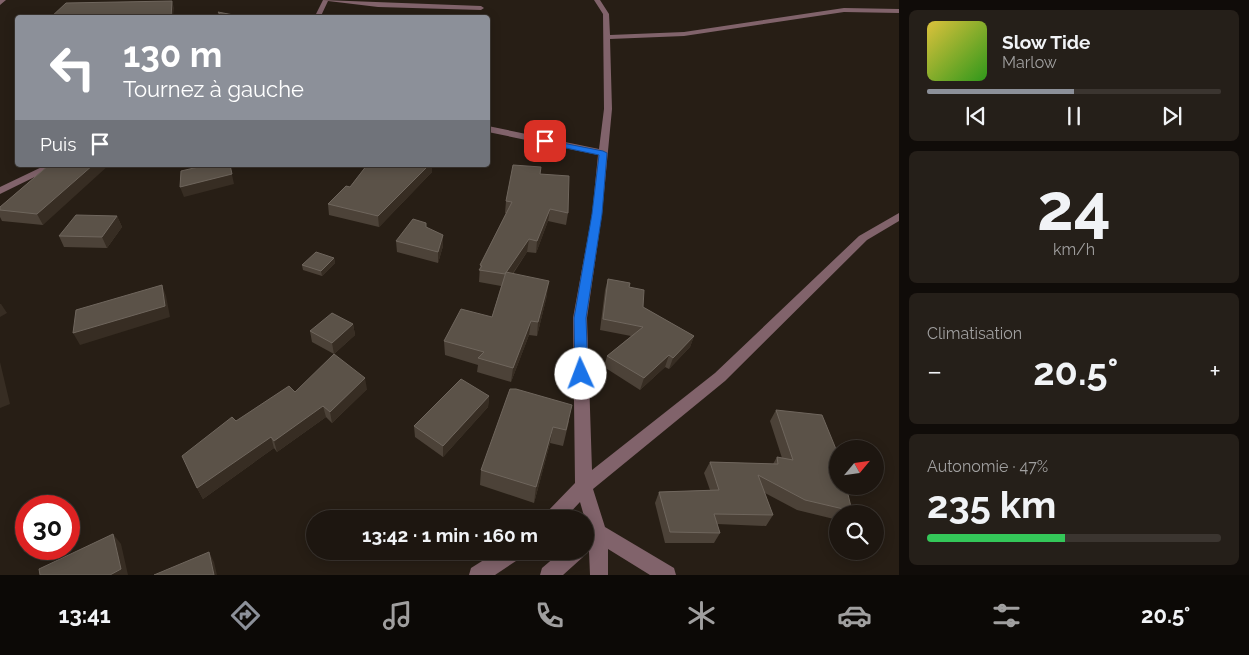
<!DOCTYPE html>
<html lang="fr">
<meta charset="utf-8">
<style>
body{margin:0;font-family:Raleway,sans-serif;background:#251f19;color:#f1f3f6;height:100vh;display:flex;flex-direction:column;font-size:19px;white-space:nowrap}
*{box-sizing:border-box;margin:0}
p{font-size:16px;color:#a09f9f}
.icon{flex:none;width:28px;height:28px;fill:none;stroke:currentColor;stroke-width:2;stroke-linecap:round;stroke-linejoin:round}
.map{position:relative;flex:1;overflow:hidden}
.drawer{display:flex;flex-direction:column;gap:10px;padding:10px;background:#100c09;width:350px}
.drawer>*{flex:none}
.guide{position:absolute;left:15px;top:15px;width:475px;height:152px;border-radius:5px;box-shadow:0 2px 12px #0003,0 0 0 1px #3b3530;background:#8c9099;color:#fff;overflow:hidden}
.needle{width:32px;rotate:61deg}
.tools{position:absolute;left:829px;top:440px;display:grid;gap:10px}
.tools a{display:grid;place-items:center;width:55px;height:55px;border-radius:50%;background:#1d1610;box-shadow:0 2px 12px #0003,0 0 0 1px #3b3530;font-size:25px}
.speed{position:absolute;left:15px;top:495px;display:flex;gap:10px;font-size:25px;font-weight:700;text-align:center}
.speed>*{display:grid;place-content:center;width:65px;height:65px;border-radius:50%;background:#1d1610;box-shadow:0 2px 12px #0003,0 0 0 1px #3b3530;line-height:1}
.speed .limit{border:8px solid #d22;background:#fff;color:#111}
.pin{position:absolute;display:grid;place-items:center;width:42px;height:42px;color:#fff;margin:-21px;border-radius:10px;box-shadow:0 2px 8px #0006}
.me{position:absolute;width:55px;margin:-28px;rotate:358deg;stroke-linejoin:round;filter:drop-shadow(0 0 4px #0008)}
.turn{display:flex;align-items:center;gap:18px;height:105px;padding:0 25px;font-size:22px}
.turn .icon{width:65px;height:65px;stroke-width:2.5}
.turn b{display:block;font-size:35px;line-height:42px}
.then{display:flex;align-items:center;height:48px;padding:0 25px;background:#0003;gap:10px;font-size:19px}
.big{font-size:38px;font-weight:700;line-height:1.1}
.drawer .card{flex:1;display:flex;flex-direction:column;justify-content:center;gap:8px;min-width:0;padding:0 18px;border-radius:8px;background:#251f19}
.drawer .dial{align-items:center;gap:0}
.dial b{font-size:65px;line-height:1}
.song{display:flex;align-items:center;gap:15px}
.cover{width:60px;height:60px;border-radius:8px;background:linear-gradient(135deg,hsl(50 70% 55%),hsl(110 70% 35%))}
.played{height:5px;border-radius:2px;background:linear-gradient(90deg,#8c9099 50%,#3b3530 50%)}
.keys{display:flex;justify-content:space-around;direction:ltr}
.heat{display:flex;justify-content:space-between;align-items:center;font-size:28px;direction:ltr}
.charge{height:8px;border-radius:4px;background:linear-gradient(90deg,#34c759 47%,#3b3530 0)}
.trip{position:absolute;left:306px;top:510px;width:288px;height:50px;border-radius:25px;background:#1d1610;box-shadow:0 2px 12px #0003,0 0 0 1px #3b3530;font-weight:700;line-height:50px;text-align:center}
.tabs{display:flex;height:80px;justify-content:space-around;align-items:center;background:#0c0906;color:#a09f9f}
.tabs .icon{width:35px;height:35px}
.tabs .selected{color:#8c9099}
.tabs b{font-size:22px;color:#f1f3f6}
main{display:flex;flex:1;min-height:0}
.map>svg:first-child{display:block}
</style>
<main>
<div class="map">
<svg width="899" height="575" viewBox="0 0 899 575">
<rect width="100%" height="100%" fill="#271e15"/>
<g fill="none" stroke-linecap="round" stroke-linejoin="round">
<path fill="#81636b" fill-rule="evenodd" d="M0,0H6L0,5Z
M323,0L481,6L484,8L481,10L378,7L328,1L320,18H314Z
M594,0H600L609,14L610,35L684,32L844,8L899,9V13L844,12L684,36L610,39L612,109L602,214L587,318L592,470L715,373L859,236L899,213V221L867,240L725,381L593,489L605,527L674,568L676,575H650L608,549V575H590L589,551L584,553L583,557L563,575H540L542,568L562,551H585V532L588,530L580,502L564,519H543L546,513L575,483L573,318L592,214L598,155L488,132V126L599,149L604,109L603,14Z
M46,165H59L0,194V187Z
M498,551H524L522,557L495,575H469L471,568Z"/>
</g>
<path fill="#4c4238" d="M218,12L249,18H219Z
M49,165L43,225L2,221L0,217V207Z
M367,165H432V172L379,227L329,215L328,204L350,187Z
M540,174L568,213L566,225L548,221L536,253L527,252L513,274L547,295L537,336L529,335L511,382L477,372L478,365L445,355L444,341L492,317L501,286L479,282L480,265L506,213H505L506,201Z
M117,216L122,227L107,248L64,247L59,236Z
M427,227L443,246L438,263L397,252L396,241Z
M334,258L335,263L322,276L303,270L302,265Z
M608,279L629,287L643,307L694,336L690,347L669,369L665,367L640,390L604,367L607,356L631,336L600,330L605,290Z
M353,324L355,335L334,354L312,342L310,331Z
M367,389L332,423L326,417L277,452L274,448L203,499L197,488L236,421L295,392Z
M516,389L569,421L563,446L550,443L534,503L480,485L481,470Z
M489,396L488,407L443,457L415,437L414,426Z
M776,410L852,511L849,514H838V520L797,510L765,493L773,515L766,526L717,524L720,533L714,543H665L655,503L659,492L710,490L704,473L710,462L773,464L777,457L782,458L770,421Z"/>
<path fill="#372d23" d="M172,1L174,8L173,18H171Z
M93,165H109L43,225L37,214Z
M230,165L234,184L184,197L180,187Z
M429,165H432V172L379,227L378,216Z
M550,209L548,221L536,253L537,241Z
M117,216L122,227L107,248L102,237Z
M443,235V246L438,263V252Z
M529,239L527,252L504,286L505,274Z
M334,258L335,263L322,276L321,271Z
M549,281L547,295L537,336L538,322Z
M162,285L166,296L170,317L80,345L73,333Z
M0,304H1L7,313L0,317Z
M531,321L529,335L511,382L513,368Z
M353,324L355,335L334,354L332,343Z
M694,336L690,347L669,369L673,358Z
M669,355L665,367L640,390L644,378Z
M0,362L10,404L0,408Z
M365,378L367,389L332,423L330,412Z
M489,396L488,407L443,457V446Z
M323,406L326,417L277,452L274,441Z
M553,427L550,443L534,503L536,487Z
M271,437L274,448L203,499L197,488Z
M113,534L121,544L128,575H110Z
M209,552L214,562L217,575H214Z"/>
<path fill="#5b5248" stroke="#6f665d" d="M172,1L171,18H50L66,3Z
M218,12L249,18H223Z
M49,165H93L37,214L0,210V207Z
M207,165H230L232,174L180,187L181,171Z
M367,165H429L378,216L328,204L346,186L350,187Z
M513,165L541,167L540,174L569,176L568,213L550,209L537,241L529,239L505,274L479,270L482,266L480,265L512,202L506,201Z
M76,215L117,216L102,237L59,236Z
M413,219L426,223V227L443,235L438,252L396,241Z
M316,252L334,258L321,271L302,265Z
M506,272L549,281L538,322L531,321L513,368L478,358L484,352L444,341L461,309L492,317Z
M608,279L630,283L629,287L644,290L643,307L694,336L673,358L669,355L644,378L607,356L643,327L603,319Z
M162,285L165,306L73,333L76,310Z
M332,313L353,324L332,343L310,331Z
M334,354L365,378L330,412L323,406L274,441L271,437L197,488L182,456L232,417L236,421L289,386L295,392Z
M461,379L489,396L443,446L414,426Z
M510,389H516L572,405L566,430L553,427L536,487L481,470Z
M776,410L822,415L838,454V486H846L852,511L805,500L758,475L773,515L714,514L720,533L670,532L659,492L719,490L710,462L778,464L777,457L793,460Z
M113,534L121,569L110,575H40L39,569Z
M209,552L214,575H154Z"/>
<path fill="#1a73e8" stroke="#114b97" d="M542,139L603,151L607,153L602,214L586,318L588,374L586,378H577L575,374L574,318L592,214L599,155L542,143Z"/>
</svg>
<div class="tools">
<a><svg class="needle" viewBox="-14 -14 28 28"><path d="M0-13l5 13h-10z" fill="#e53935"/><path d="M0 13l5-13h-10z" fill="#a09f9f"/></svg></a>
<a><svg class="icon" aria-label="search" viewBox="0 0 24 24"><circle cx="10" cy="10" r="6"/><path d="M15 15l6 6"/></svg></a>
</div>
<div class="speed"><div class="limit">30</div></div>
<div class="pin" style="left:545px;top:141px;background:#d93025"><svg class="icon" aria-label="arrive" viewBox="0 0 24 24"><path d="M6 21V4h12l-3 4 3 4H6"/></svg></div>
<svg class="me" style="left:581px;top:374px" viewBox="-20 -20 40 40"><circle r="19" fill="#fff"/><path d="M0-13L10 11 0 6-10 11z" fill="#1a73e8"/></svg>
<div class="trip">13:42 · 1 min · 160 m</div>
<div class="guide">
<div class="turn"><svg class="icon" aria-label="left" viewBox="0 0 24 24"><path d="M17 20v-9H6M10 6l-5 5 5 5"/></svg><div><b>130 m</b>Tournez à gauche</div></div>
<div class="then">Puis<svg class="icon" aria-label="arrive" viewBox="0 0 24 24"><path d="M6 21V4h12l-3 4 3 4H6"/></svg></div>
</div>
</div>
<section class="drawer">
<div class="card">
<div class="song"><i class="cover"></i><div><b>Slow Tide</b><p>Marlow</p></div></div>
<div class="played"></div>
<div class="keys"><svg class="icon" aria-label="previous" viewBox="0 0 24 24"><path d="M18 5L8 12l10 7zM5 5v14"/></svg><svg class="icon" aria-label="pause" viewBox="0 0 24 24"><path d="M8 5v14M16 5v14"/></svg><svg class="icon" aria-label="next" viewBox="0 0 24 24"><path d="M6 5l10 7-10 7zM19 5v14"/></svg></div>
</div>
<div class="card dial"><b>24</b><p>km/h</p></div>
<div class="card"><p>Climatisation</p>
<div class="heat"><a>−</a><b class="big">20.5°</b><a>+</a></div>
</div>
<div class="card"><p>Autonomie · 47%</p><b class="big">235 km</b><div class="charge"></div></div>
</section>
</main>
<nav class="tabs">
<b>13:41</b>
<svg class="icon selected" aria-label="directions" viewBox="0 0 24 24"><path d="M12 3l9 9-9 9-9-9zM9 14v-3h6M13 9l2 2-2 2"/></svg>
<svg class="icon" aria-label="music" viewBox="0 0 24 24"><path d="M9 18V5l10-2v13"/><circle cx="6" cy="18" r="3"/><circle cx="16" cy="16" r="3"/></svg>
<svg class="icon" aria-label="phone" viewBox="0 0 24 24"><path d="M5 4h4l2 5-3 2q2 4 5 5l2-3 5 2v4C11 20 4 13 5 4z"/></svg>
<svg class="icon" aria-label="climate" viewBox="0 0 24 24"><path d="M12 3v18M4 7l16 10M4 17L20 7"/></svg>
<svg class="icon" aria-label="car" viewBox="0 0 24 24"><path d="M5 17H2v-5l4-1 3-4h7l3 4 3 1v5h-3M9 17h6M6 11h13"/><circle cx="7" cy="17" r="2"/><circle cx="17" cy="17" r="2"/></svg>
<svg class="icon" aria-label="filters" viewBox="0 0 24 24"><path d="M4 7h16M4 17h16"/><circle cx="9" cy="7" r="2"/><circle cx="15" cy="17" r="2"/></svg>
<b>20.5°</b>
</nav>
